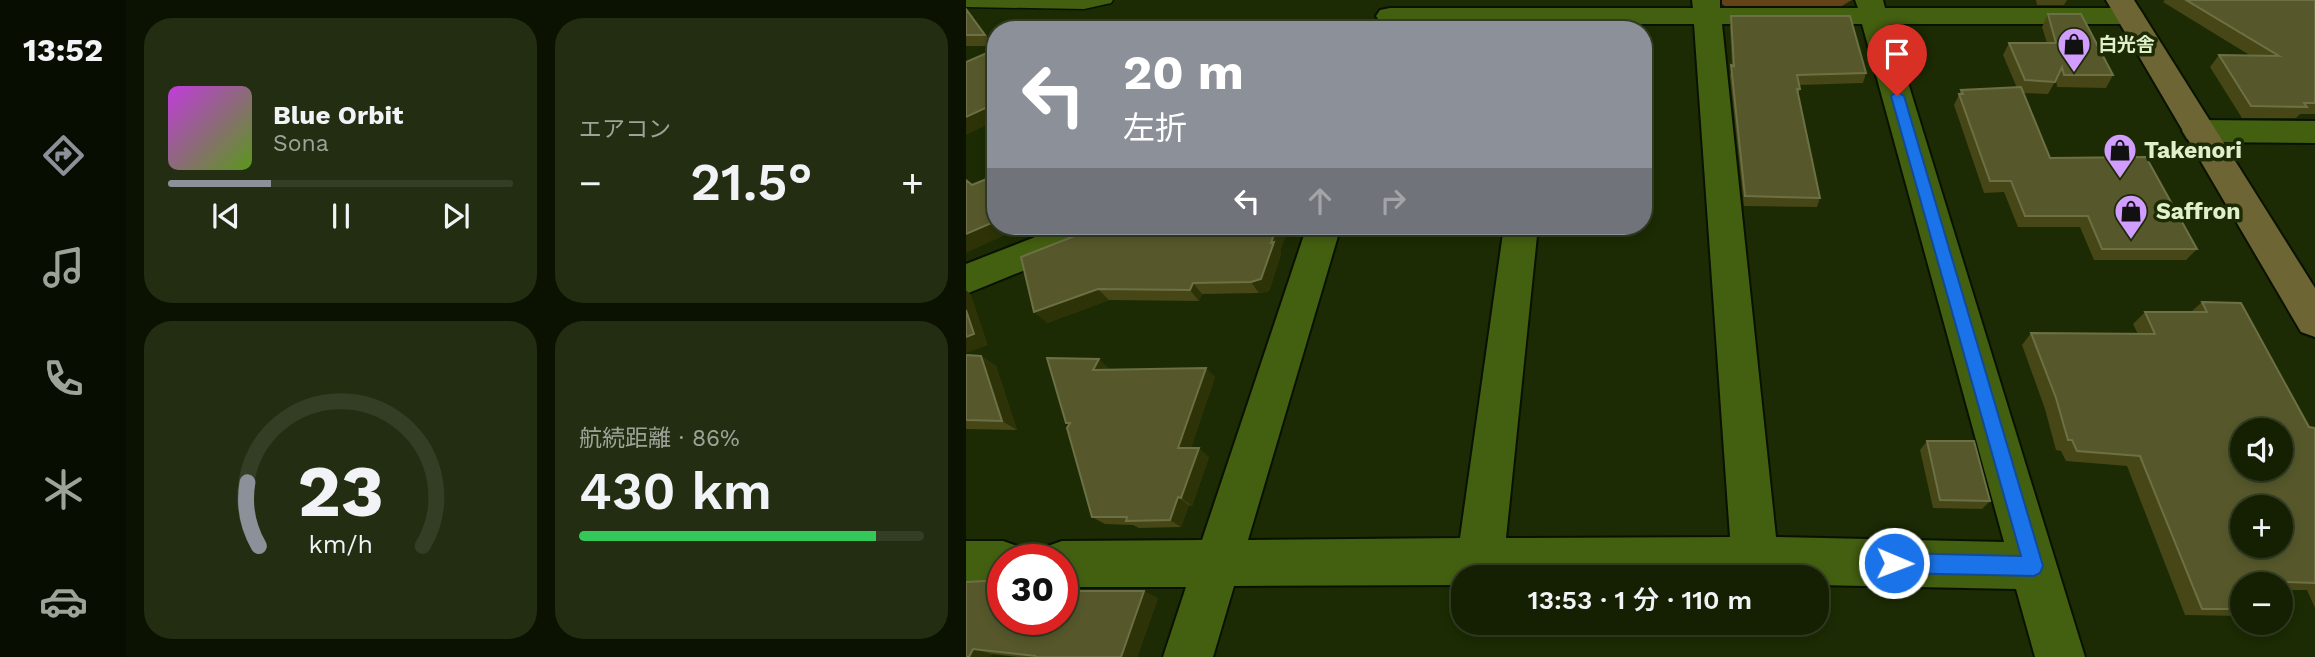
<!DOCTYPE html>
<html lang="ja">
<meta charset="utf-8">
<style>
body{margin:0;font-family:"Work Sans","Noto Sans JP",sans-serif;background:#222d11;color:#f1f3f6;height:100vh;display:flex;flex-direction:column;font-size:26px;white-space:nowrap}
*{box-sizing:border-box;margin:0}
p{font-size:23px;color:#9da399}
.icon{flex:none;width:38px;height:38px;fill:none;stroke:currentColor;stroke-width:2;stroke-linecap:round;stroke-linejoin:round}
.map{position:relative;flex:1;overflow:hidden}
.side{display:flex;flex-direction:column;gap:18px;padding:18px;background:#0c1201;width:840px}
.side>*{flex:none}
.hud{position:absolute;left:21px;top:21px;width:665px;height:214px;border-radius:28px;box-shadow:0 4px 10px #0003,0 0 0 2px #343e24;background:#8c9099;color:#fff;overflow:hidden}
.fabs{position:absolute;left:1264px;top:418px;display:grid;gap:14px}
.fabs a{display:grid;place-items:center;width:63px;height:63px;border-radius:50%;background:#152002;box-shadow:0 4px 10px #0003,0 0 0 2px #343e24;font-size:35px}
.speed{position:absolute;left:21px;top:544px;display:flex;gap:14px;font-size:35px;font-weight:700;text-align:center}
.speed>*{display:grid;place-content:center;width:91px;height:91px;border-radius:50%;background:#152002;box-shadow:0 4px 10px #0003,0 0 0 2px #343e24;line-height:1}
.speed .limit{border:10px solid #d22;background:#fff;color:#111}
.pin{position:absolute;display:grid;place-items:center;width:60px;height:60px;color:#fff;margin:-72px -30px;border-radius:50% 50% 50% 0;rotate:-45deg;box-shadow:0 0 7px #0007}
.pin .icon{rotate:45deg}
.me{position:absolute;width:77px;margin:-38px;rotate:91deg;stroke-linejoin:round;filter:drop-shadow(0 0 5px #0008)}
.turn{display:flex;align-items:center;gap:24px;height:147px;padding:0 21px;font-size:32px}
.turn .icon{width:91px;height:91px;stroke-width:2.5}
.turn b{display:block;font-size:49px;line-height:60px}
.lanes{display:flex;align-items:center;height:66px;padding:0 21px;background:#0003;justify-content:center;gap:35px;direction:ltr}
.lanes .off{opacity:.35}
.big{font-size:52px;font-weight:600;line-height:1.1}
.side .card{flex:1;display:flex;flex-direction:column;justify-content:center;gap:10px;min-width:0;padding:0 24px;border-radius:28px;background:#222d11}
.side .dial{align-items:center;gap:0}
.dial svg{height:182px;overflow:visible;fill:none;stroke:#343e24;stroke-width:7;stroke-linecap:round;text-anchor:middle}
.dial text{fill:#f1f3f6;stroke:none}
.song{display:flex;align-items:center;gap:21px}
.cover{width:84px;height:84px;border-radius:10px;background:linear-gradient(135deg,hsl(290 70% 55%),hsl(90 70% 35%))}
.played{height:7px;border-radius:4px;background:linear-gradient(90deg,#8c9099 30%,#343e24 30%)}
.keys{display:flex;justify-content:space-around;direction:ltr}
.heat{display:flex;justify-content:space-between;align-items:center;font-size:38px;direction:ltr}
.charge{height:10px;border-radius:5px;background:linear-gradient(90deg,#34c759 86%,#343e24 0)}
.side .tiles{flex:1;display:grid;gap:18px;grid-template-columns:repeat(2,1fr)}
.trip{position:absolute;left:485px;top:565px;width:378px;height:70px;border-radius:28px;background:#152002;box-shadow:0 4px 10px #0003,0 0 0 2px #343e24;font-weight:600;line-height:70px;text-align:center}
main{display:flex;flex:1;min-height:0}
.dock{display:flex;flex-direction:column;width:126px;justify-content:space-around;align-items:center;background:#080d01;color:#9da399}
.dock .icon{width:49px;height:49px}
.dock .selected{color:#8c9099}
.dock b{font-size:32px;color:#f1f3f6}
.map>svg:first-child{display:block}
</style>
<main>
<nav class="dock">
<b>13:52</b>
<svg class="icon selected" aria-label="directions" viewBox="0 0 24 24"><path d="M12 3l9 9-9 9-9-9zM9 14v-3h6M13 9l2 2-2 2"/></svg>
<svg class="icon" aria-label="music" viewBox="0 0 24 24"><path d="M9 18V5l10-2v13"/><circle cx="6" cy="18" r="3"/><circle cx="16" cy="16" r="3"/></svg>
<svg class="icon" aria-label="phone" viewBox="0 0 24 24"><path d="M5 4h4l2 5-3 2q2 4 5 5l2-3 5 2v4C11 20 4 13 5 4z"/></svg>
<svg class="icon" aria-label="climate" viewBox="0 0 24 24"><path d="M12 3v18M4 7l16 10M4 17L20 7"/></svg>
<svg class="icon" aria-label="car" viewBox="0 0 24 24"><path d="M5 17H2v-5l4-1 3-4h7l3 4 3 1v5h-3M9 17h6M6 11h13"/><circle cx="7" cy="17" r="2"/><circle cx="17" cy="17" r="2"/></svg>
</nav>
<section class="side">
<div class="tiles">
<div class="card">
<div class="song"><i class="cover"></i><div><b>Blue Orbit</b><p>Sona</p></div></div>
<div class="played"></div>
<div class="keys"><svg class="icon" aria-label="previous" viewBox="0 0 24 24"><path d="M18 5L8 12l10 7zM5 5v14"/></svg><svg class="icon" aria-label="pause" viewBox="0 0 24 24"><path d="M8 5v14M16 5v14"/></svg><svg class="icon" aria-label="next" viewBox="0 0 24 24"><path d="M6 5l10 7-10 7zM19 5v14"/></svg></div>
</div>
<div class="card"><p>エアコン</p>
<div class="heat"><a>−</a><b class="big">21.5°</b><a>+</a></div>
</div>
<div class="card dial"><svg viewBox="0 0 100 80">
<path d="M14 69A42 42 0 1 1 86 69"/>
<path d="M14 69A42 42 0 0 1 9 41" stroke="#8c9099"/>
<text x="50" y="56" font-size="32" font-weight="700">23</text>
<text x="50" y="72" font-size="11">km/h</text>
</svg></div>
<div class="card"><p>航続距離 · 86%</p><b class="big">430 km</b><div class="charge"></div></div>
</div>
</section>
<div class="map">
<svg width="1349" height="657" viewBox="0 0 1349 657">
<rect width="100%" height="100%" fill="#1c2b03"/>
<path fill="#63421a" d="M750,0H886L874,7L762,8Z"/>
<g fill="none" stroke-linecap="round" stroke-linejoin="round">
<defs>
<path id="lane" d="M0,0H147L145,3L118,9L0,7Z"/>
<path id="street" d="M726,0H754V8H892L889,0H917L919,8H1164L1174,10L1178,16L1174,22L1164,24H924L1119,657H1069L1050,589L850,585V578H497V585L268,586L247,657H197L220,587H96V560H74L79,547L96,541L236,540L341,226H375L282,540L494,538L538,226H572L540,538L764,537L728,24H424L414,22L410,16L414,10L424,8H727ZM756,24H896L1038,542L810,537Z
M1232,120L1349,121V143L1232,142L1221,139L1216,131L1221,123Z
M97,226H150L145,235L0,294V264Z
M0,541H37L54,547L59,560H37V587H0Z"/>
<path id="secondary" d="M1140,0H1168L1349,288V337L1335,332Z"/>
</defs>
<use href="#lane" stroke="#091200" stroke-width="3"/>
<use href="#street" stroke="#091200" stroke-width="4"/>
<use href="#secondary" stroke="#091200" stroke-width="4"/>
<use href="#lane" fill="#435f10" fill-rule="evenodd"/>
<use href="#street" fill="#435f10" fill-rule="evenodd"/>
<use href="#secondary" fill="#6d6533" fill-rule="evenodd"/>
</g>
<path fill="#464617" d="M1070,0H1101L1098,5H1071Z
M1199,0H1349V114H1334L1330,118H1276L1244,67L1253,55L1285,56L1197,2Z
M0,9L3,12L28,46H0Z
M1082,14L1147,75L1140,88L1091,87L1090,80L1082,94L1057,93L1084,158L1231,249L1220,260H1128L1114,227H1052L1038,192L1018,193L988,105L995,90L1051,88L1037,55L1043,43H1081L1076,27Z
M765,16L900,73L897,83L833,85L834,89L832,96L854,198L851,207L778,206L764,76L766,66L764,27Z
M134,226H323L314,251L315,254L303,291L293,293L236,294L233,301L143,300L81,323Z
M1236,302L1343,427L1349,428V608L1341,590H1314V584H1276V616L1219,615L1161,466L1100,461L1095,451L1090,450L1079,409L1056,345L1065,333L1172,334L1167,324L1179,312H1225Z
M0,355L15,356L30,366L51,430L0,429Z
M144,369L249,377L225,448L243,457L226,506L223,505L215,527L173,528L167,525L139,524L126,517L103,425L100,423Z
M961,441L1024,501L1016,509L967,508L954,450Z
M192,598L171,657H52L26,654L24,657H0L37,620Z"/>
<path fill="#2e3307" d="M30,103V121L0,135V117Z
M30,221V226H91L61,237L52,229L0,253V234Z
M311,226H323L314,251L315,254L303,291L293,293L285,282Z
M227,283L236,294L233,301L224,290Z
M132,289L143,300L81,323L68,312Z
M0,290L5,295L22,345L0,353Z
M15,356L30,366L51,430L36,421Z
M133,359L144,369L127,370Z
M240,368L249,377L222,457L212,448Z
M233,448L243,457L226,506L215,498Z
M212,497L223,505L215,527L204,520Z
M178,591L192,598L171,657H155Z
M7,649L26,654L24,657H3Z"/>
<path fill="#56582b" stroke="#6c7044" stroke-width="2" fill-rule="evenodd" d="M1220,0H1349V103H1338L1341,107L1285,106L1253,55L1313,56Z
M0,9L19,35H0Z
M1082,14H1115L1147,75H1098L1096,67L1089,82L1059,80L1043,43H1090Z
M765,16H884L900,73L831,75L834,89H831L854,198L779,196L765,65L768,66Z
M537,28V30H431L432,29Z
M30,49V103L0,117V62Z
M1055,87L1084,158L1180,157L1231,249H1136L1122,216H1059L1045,181H1024L993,94H997L995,90Z
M30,175V221L0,234V180L6,185Z
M134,226H311L305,243L308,242L295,279L285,282L227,283L224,290L132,289L68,312L55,257Z
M1236,302L1275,303L1343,427L1349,428V583L1283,581L1285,584H1276V609H1236L1174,456L1111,451L1106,440H1102L1090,398L1065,333L1189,334L1179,312H1241ZM1276,430H1314V469H1276ZM1276,508H1314V546H1276Z
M0,310L8,334L0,337Z
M0,355L15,356L36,421L0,420Z
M81,358L133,359L127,370L240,368L212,448H233L215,498L212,497L204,520L160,521L161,517H126L101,428L104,423H100Z
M961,441H1008L1024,501L974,500Z
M37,580V620H96V591H178L155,657H69V656L7,649L3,657H0V582Z"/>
<path fill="#1a73e8" stroke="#114b97" stroke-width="2" d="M931,92L938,96L1077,566L1074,573L1068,576L928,573L921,570L919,563L921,556L928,553L1055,556L925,96Z"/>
<defs>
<symbol id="shop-pin" viewBox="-11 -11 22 30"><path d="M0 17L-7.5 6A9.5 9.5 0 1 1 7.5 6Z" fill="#d19dfe" stroke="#1c2b03"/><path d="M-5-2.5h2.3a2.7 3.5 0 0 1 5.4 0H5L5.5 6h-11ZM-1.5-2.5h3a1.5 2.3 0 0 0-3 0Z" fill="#111"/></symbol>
</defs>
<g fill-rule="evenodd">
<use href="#shop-pin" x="1089" y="25" width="38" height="52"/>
<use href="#shop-pin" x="1135" y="131" width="38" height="52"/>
<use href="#shop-pin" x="1146" y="192" width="38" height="52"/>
</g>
<g text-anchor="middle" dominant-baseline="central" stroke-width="7" stroke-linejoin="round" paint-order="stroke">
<g font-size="19" font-weight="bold" fill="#dff0ca" stroke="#1c2b03" text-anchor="start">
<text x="1132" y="44">白光舎</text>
</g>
<g font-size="23" font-weight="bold" fill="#dff0ca" stroke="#1c2b03" text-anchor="start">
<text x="1178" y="150">Takenori</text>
<text x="1190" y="211">Saffron</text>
</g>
</g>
</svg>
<div class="fabs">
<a><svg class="icon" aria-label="sound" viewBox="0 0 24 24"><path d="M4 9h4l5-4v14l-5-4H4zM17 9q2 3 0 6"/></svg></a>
<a>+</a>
<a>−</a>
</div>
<div class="speed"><div class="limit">30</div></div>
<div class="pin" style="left:931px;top:96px;background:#d93025"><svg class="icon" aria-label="arrive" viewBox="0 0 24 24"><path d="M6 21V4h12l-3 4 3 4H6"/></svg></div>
<svg class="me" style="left:928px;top:563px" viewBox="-20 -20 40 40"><circle r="17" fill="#1a73e8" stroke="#fff" stroke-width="3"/><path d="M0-11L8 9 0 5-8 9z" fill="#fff"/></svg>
<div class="trip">13:53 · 1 分 · 110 m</div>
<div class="hud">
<div class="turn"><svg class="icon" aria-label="left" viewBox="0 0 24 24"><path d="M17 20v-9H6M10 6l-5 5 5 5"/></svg><div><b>20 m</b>左折</div></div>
<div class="lanes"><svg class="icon" aria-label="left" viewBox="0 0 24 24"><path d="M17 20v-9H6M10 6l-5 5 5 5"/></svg><svg class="icon off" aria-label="ahead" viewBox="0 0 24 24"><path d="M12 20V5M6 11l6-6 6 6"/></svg><svg class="icon off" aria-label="right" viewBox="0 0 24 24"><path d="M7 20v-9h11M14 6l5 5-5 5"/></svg></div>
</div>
</div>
</main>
